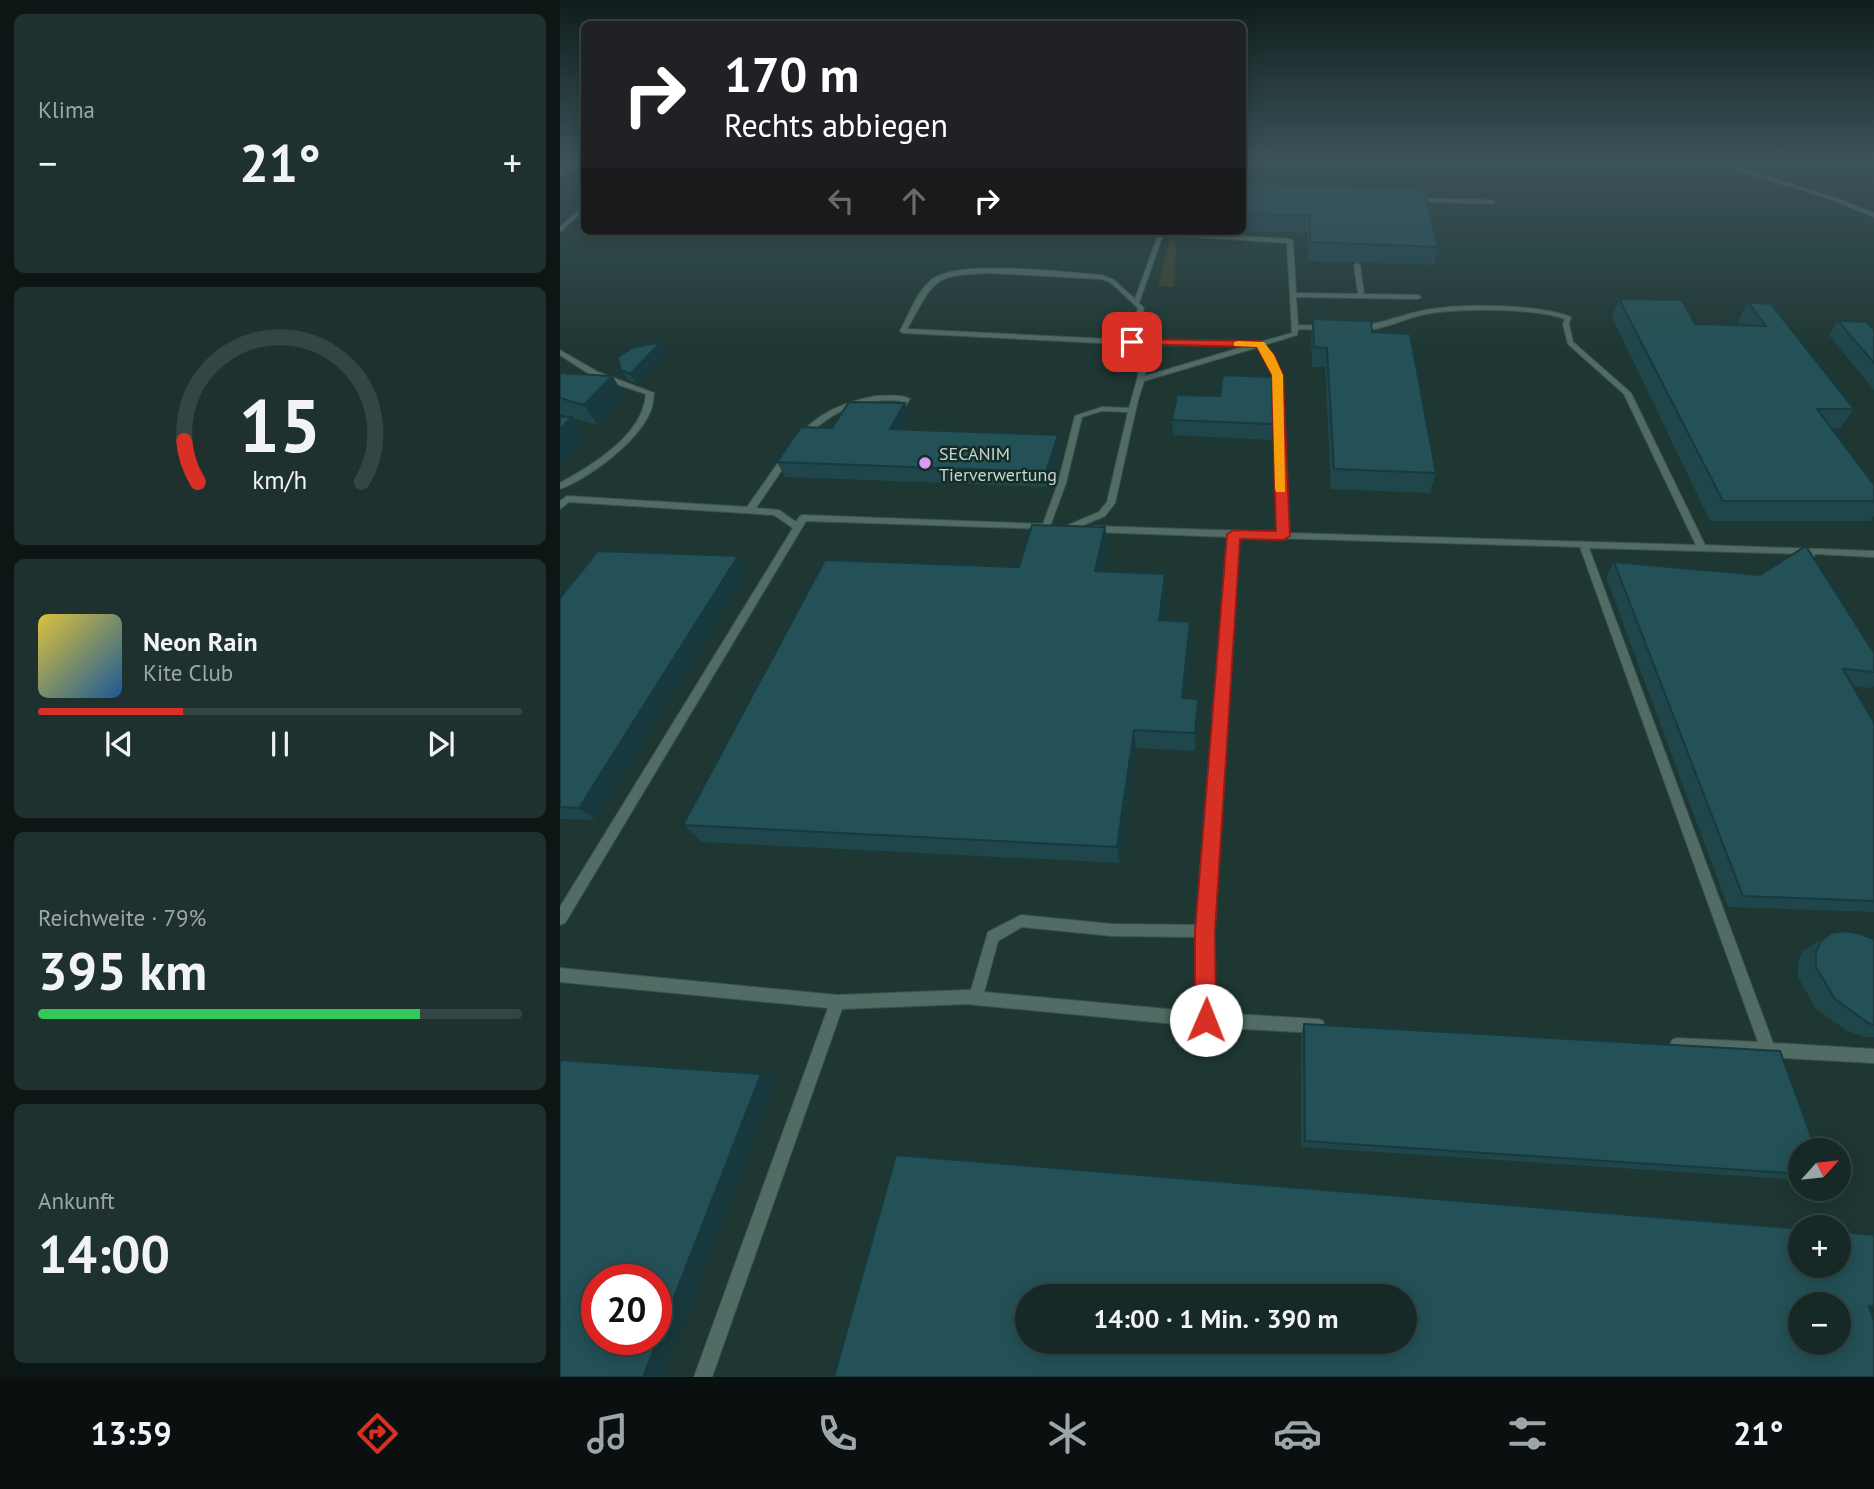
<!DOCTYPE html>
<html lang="de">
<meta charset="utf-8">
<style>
body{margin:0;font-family:"PT Sans",sans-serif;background:#1f312e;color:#f1f3f6;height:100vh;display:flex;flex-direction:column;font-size:26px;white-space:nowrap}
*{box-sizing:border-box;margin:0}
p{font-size:23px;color:#9ea6a7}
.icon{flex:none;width:38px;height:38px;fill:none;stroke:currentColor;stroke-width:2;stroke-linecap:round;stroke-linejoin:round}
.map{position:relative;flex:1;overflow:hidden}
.drawer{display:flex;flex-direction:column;gap:14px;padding:14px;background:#0c1715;width:560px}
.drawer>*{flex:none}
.hud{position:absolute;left:21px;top:21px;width:665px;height:214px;border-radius:10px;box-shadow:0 4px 18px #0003,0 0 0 2px #354543;background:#202124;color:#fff;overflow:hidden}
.needle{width:46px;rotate:63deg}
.fabs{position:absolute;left:1228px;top:1138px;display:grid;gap:14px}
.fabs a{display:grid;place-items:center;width:63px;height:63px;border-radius:50%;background:#162926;box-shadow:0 4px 18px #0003,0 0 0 2px #354543;font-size:35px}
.speed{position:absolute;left:21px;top:1264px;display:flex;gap:14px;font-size:35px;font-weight:700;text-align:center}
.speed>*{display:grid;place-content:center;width:91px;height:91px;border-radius:50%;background:#162926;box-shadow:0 4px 18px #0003,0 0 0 2px #354543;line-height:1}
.speed .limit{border:10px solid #d22;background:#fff;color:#111}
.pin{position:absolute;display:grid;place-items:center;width:60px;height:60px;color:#fff;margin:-30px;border-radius:14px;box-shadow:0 4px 10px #0006}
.me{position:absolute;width:77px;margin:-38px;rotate:1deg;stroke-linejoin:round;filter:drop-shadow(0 0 5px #0008)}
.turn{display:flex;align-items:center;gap:24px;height:147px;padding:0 28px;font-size:32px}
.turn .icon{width:91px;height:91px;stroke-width:2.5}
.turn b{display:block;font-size:49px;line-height:60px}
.lanes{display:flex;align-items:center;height:66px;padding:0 28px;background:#0003;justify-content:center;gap:35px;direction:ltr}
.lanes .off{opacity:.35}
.big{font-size:52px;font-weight:600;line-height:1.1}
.drawer .tile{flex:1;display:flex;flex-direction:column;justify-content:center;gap:10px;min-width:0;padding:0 24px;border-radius:10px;background:#1f312e}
.drawer .dial{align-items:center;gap:0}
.dial svg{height:182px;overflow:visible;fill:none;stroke:#354543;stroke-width:7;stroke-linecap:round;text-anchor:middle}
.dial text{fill:#f1f3f6;stroke:none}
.song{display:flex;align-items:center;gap:21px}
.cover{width:84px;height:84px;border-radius:10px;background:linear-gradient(135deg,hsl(50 70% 55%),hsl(210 70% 35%))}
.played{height:7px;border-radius:4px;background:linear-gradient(90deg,#d93025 30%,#354543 30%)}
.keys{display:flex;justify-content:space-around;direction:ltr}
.heat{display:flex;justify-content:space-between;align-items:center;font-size:38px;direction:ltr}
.charge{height:10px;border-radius:5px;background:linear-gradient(90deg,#34c759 79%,#354543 0)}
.trip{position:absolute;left:455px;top:1284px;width:402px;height:70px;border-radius:35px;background:#162926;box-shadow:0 4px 18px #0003,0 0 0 2px #354543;font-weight:600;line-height:70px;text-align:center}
.menu{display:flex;height:112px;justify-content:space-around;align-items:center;background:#09100f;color:#9ea6a7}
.menu .icon{width:49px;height:49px}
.menu .selected{color:#d93025}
.menu b{font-size:32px;color:#f1f3f6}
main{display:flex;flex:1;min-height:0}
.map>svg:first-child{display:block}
</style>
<main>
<section class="drawer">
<div class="tile"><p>Klima</p>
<div class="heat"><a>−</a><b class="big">21°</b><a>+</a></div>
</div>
<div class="tile dial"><svg viewBox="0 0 100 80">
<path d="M14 69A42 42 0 1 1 86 69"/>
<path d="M14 69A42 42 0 0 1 8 51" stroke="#d93025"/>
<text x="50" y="56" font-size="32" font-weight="700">15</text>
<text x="50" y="72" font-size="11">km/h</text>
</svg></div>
<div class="tile">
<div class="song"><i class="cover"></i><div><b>Neon Rain</b><p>Kite Club</p></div></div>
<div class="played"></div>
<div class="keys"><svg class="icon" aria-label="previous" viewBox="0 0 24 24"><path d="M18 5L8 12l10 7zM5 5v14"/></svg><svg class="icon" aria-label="pause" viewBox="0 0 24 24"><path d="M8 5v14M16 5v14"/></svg><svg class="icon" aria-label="next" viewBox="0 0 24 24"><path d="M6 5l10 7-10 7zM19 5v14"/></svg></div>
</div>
<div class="tile"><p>Reichweite · 79%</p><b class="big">395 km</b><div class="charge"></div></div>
<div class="tile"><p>Ankunft</p><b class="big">14:00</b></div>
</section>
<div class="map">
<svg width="1314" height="1377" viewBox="0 0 1314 1377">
<rect width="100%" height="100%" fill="#1e3732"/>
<path fill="#3b432a" d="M610,239L616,240L614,287L598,286Z"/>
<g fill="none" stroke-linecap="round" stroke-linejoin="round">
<defs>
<path id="service" d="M1150,161H1157L1279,199L1314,213V217L1275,201Z
M853,198L932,200L935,202L932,204L851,201Z
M22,207H24V210L0,232V227Z
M557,231H595L730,239L733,241L736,293L798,294L794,265L797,263L800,265L804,294L858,295L861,297L858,299L736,297L738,325L767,326L770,328L767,330L738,329L737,335L704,345L712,355L721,375L727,533L1136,545L1064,394L1008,344L1003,324L1005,319C976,308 898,308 866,314C846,317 813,336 794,328L797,326C821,325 842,314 866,310C901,303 978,304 1011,317L1009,324L1013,342L1071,393L1145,545L1314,551V557L1255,554L1254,557L1251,558L1245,554L1029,548L1213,1043L1314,1049V1063L1117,1052L1112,1050L1110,1045L1112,1040L1117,1038L1198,1042L1020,547L678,537L652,931L653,1013L758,1019L763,1021L765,1026L763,1031L758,1033L646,1027L406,1004L282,1009L152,1377H134L268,1008L0,982V968L277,995L406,990H411L428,932L461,915L552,924L639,925L669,537L533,532L529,529L533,526L718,532L713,375L706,355L699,347L584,381L578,400L555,503L545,516L512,530L509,531L505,528L506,526L539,512L547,502L568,412L542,411L522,417L506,483L489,529L246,521L5,923L0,925V907L233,528L214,515L9,502L0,509V501L7,496L187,507L225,453H228L232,455L196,508L219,510L236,522L240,516L243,515L483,524L498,483L515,416L542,407L569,408L577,380L582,345L343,333L340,331C349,315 356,293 371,280C398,258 506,273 542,275L554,280L575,299L598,235L560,233ZM603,235L727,243L732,333L700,342L576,340L584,308L579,303ZM429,273L541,279L550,282L578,308L569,340L347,329C375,281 370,275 429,273ZM589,345L686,346L585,376ZM462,927L552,936L638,937L639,1012L424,992L438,941Z
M0,350L38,372L94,393C93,403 92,411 86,420C71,446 29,478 0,489V483C33,465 83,435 86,394L32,376L0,355Z
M316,396C327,396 341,394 350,399L339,416H336L332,414L341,401C302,397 269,412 243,441H240L236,439C257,413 284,402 316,396Z"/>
<path id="tertiary" d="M12,161H24L0,177V169Z"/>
</defs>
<use href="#service" stroke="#3b524e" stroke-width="2"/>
<use href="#tertiary" stroke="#3b524e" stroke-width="2"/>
<use href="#service" fill="#516c65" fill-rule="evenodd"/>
<use href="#tertiary" fill="#516c65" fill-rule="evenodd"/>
</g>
<path fill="#1e464b" d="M682,184L878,247L874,265L748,261V233L673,231H682Z
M1059,299L1135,324L1181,326L1178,321L1188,302L1294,409L1280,428H1272L1314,485V516L1310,521H1150L1052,317Z
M753,319L812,332L876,473L870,493L771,489L765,367H752L751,338Z
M1278,321L1314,330V390L1269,335Z
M101,342L106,352L77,384L68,380L61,370Z
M0,373L52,376L65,396L38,425L13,418L27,437L2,464H0V417H10L0,414Z
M660,396L713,424L712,440L613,435L612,420Z
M350,418L344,429L500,450L489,487L225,477L217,462L272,428Z
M545,527L548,547L543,572L605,574L606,594L603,620L631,641L625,698L638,699V717L635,751L576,748L560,863L142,842L123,825L459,567Z
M178,556L188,572L36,820L0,819V598Z
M1054,562L1314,653V686L1311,688L1293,686L1314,723V912L1168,907L1046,577Z
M1271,933L1314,939V1037H1305L1287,1031L1255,1008L1238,977V962L1243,951Z
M744,1024L1241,1174V1180L741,1147V1035Z"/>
<path fill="#18393d" d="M101,342L106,352L77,384L70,374Z
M52,376L65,396L38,425L24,405Z
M345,403L350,418L336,444L330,429Z
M12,417L27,437L2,464L0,462V429Z
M498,435L500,450L489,487L486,472Z
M545,527L548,547L539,591L535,571Z
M178,556L188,572L36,820L19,808Z
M605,574L606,594L600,640L599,620Z
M630,622L631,641L624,717L622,698Z
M638,699V717L635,751V733Z
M574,730L576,748L560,863L557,847Z
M201,1074L216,1081L104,1377H83Z"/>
<path fill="#235157" stroke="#18393d" stroke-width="2" fill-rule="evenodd" d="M682,184L864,189L878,247L750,242V215L682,214Z
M1059,299L1122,300L1135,324L1206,326L1188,302L1211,304L1294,409H1257L1314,485V501H1163Z
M753,319L811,321L812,332L850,334L876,473L774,469L767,348L754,347Z
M1278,321L1306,322L1314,330V363Z
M101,342L70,374L61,370L58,357L72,348Z
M0,373L52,376L24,405L0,398Z
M663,375L712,377L713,424L612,420L617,395L660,396Z
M289,402L345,403L330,429L498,435L486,472L217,462L241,427L272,428Z
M0,417H12L0,429Z
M472,525L545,527L535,571L605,574L599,620L630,622L622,698L638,699L635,733L574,730L557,847L123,825L265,560L459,567Z
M1246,546L1314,653V672L1283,669L1314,723V901L1183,896L1054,562L1200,575Z
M38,551L178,556L19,808L0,807V598Z
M1285,931L1301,934L1314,939V1025L1308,1023L1275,999L1256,967V952L1261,941L1271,933Z
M744,1024L1220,1051L1256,1150H1241V1174L745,1141Z
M0,1060L201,1074L83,1377H0ZM37,1279H96V1339H37Z
M336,1155L1241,1229V1265H1279V1232L1314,1235V1307L1309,1306L1314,1321V1377H274ZM467,1297H845V1342H467ZM1241,1304H1279V1342H1241Z"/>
<linearGradient id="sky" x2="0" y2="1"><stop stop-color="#101e1c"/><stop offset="0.45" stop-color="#3b535a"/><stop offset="1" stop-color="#3b535a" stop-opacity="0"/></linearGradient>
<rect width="1314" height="354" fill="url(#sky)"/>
<path fill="#d93025" stroke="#8d1f18" stroke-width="2" d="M572,339L700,341L714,355L723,375L730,536L723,540L680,539L655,931L656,1020L653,1028L646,1031L638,1028L635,1020V931L667,534L674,530L716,531L712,375L697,347L568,344L567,342Z"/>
<path fill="#f59e0b" d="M678,341L704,342L714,355L723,375L725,492H716L715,489L712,375L697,347L674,346V342Z"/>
<circle fill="#db99f5" stroke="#142d28" stroke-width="2.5" cx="365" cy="463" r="7"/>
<g text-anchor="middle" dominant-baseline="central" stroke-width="5" stroke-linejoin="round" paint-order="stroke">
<g font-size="18" fill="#c7d6d2" stroke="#142d28" text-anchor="start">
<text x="379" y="453">SECANIM<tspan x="379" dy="21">Tierverwertung</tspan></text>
</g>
</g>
</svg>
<div class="fabs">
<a><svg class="needle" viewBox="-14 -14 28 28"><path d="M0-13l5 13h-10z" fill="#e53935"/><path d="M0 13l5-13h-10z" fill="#9ea6a7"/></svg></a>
<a>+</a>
<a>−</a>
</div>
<div class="speed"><div class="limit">20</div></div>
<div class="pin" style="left:572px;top:342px;background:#d93025"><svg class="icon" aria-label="arrive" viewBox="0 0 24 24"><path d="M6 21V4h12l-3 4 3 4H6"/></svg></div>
<svg class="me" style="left:646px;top:1020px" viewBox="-20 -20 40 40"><circle r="19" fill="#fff"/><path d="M0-13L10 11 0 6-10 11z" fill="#d93025"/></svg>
<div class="trip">14:00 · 1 Min. · 390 m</div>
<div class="hud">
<div class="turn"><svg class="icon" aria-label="right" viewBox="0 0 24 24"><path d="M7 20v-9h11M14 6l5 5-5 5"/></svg><div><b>170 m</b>Rechts abbiegen</div></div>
<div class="lanes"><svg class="icon off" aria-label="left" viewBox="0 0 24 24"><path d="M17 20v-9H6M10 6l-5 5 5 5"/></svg><svg class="icon off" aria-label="ahead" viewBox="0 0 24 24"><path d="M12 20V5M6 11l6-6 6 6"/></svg><svg class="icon" aria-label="right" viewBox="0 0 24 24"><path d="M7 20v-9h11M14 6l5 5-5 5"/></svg></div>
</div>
</div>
</main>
<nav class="menu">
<b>13:59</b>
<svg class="icon selected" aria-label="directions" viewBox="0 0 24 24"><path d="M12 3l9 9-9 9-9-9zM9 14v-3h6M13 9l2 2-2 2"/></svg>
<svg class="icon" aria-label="music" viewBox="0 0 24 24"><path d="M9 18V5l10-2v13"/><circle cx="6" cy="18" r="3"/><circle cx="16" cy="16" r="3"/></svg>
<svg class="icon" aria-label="phone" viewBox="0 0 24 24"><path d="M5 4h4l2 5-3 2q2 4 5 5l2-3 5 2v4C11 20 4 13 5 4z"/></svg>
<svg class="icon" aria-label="climate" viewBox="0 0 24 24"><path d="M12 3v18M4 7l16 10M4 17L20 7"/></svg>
<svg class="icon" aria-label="car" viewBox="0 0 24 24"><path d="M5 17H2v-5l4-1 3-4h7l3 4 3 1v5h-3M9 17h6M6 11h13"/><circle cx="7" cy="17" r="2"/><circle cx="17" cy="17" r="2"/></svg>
<svg class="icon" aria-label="filters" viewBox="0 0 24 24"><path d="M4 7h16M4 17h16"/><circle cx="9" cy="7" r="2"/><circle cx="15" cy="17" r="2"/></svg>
<b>21°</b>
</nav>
